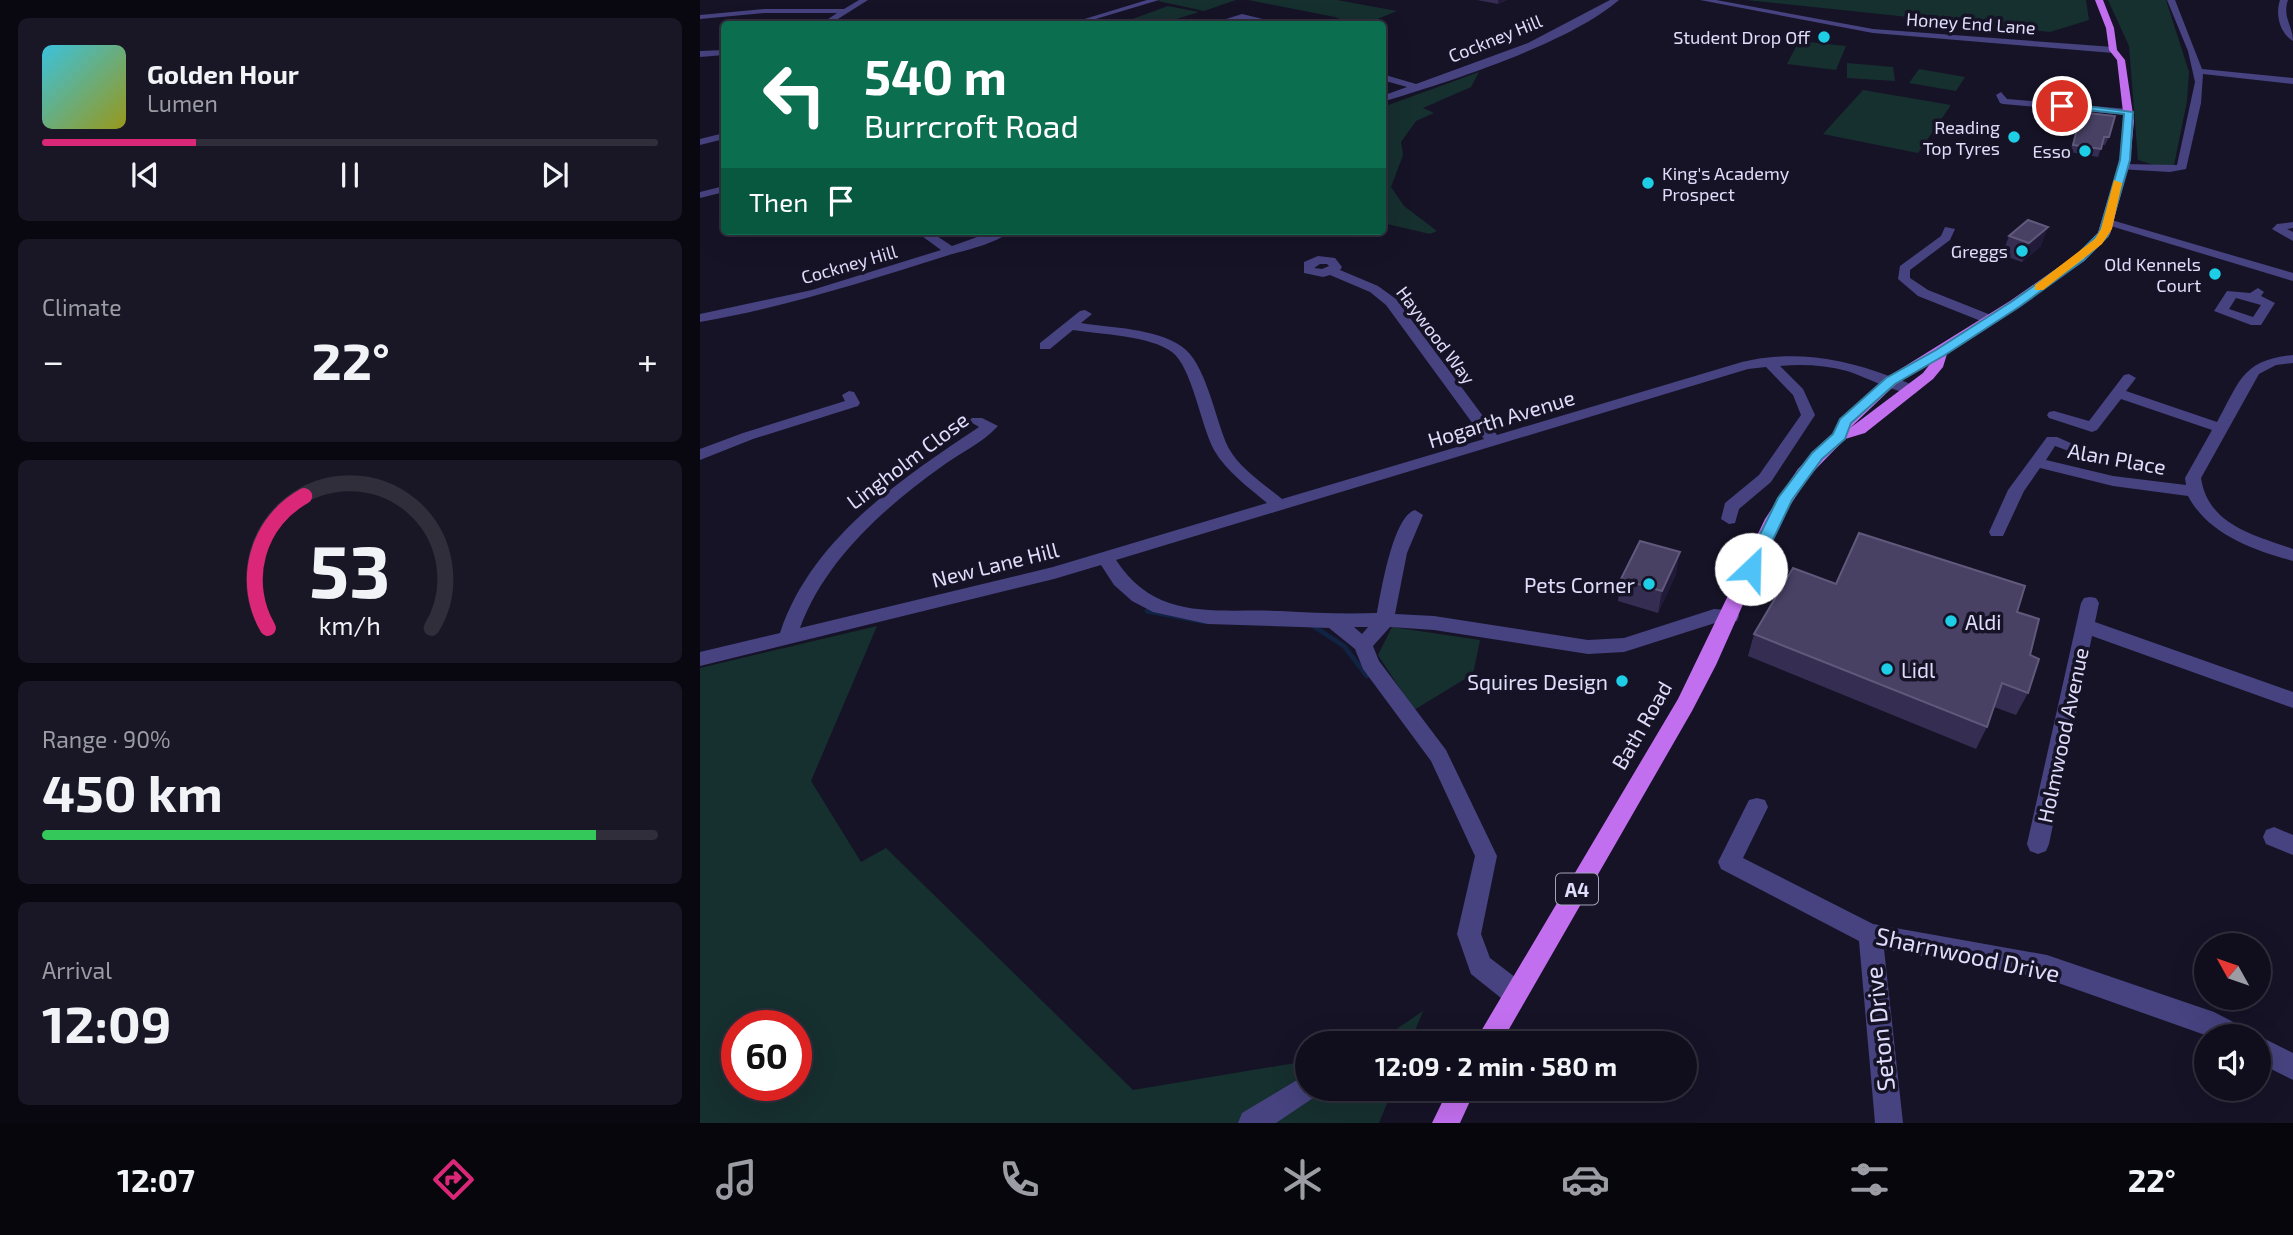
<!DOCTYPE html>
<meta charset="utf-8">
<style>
body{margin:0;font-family:"Exo 2",sans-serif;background:#191726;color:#f1f3f6;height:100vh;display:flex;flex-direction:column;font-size:26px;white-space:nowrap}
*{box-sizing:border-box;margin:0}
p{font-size:23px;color:#9c9ca4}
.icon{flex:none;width:38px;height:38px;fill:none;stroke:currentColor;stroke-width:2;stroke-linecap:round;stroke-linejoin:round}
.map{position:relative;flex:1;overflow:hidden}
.panel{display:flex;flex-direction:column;gap:18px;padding:18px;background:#090810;width:700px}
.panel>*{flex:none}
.hud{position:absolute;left:21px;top:21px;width:665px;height:214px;border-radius:7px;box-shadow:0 7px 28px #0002,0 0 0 2px #302e3b;background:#0b6e4f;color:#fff;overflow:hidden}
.needle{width:46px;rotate:310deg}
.buttons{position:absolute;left:1494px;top:933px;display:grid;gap:14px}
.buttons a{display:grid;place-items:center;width:77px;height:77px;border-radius:50%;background:#100e1d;box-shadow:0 7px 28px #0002,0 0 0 2px #302e3b;font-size:35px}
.speed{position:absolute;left:21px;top:1010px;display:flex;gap:14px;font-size:35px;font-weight:700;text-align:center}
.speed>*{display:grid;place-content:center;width:91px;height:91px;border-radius:50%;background:#100e1d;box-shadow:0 7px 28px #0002,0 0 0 2px #302e3b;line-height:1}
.speed .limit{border:10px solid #d22;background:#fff;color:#111}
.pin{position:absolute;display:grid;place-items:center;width:60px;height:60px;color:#fff;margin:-30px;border:4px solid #fff;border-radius:50%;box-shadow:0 2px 7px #0007}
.me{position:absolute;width:77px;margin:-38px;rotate:24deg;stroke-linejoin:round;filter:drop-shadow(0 0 5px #0008)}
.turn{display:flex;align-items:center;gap:24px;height:147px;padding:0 28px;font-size:32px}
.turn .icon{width:91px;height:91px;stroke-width:2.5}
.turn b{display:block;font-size:49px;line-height:60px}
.then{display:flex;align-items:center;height:66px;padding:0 28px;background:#0003;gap:14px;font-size:26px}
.big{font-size:52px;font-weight:700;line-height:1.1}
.panel .card{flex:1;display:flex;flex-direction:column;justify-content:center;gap:10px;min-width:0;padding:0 24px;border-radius:10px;background:#191726}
.panel .dial{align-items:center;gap:0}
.dial svg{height:182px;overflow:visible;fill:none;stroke:#302e3b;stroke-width:7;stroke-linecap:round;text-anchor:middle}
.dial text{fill:#f1f3f6;stroke:none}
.song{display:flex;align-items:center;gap:21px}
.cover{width:84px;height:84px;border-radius:10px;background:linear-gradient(135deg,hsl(190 70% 55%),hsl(60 70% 35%))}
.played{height:7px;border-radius:4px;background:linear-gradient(90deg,#db2777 25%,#302e3b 25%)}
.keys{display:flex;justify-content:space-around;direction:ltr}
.heat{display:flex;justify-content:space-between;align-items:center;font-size:38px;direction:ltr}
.charge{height:10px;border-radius:5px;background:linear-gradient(90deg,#34c759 90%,#302e3b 0)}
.trip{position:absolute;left:595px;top:1031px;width:402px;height:70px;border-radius:35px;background:#100e1d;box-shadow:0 7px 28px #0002,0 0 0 2px #302e3b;font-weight:700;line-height:70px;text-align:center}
.dock{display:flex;height:112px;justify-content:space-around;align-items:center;background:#06060c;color:#9c9ca4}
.dock .icon{width:49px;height:49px}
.dock .active{color:#db2777}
.dock b{font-size:32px;color:#f1f3f6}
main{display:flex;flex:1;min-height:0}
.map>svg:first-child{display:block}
</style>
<main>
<section class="panel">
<div class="card">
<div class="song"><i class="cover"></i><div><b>Golden Hour</b><p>Lumen</p></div></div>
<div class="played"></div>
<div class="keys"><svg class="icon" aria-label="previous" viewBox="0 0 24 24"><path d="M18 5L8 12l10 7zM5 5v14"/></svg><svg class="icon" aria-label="pause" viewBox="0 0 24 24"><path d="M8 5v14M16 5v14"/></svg><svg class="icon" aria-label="next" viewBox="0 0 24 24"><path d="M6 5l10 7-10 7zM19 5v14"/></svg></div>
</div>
<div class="card"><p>Climate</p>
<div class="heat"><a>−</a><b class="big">22°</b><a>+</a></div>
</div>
<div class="card dial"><svg viewBox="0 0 100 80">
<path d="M14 69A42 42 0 1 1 86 69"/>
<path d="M14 69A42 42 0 0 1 30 11" stroke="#db2777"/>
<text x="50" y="56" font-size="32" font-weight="700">53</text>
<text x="50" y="72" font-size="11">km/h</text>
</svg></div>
<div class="card"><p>Range · 90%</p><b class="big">450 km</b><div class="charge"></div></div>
<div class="card"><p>Arrival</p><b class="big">12:09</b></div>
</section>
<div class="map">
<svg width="1593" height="1123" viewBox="0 0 1593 1123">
<rect width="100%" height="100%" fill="#161327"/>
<path fill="#16302f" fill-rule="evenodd" d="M460,0H536L504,11L458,1Z
M548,0H637L697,11L665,24H650L635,17Z
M1046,0H1386L1389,20L1350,32Z
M1408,0H1466L1489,72L1487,101L1474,165L1460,167L1438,160L1429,46Z
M468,6L499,12L460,24H419Z
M1099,41L1146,46L1136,70L1087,64Z
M1147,63L1193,67L1195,81L1147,78Z
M1219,69L1265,77L1256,91L1209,83Z
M779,72L771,87L723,108L734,113L716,121L701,142L703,155L691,187L704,206L737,231L730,234L683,223V107Z
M1163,90L1251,105L1218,153L1123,134Z
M177,626L111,781L161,862L186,848L433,1090L607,1061V1088L693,1089L679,1123H0V668ZM37,1026H96V1085H37Z
M692,627L780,640L773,674L714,710L678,655Z
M723,1011L710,1043H676Z"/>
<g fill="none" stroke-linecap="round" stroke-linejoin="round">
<path stroke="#112242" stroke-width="5" d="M447,611L506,622
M613,626L644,646L667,676"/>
<path fill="#464380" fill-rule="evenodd" d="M159,0H168L130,24H121L137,13H65L0,19V15L65,9H144Z
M447,0H459L379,24H368Z
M910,0H919C868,44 748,82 682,102V96L707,87L682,80V74L716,84L828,43Z
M1000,0H1016L1173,29L1413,47L1417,50L1413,53L1173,33Z
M1467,0H1475L1502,69L1593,78V84L1503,74L1501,103L1486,169L1470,172L1418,169V165L1422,164L1477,165L1495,82L1488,51Z
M1580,0H1588C1582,17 1593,26 1593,41C1580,33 1575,15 1580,0Z
M542,14L575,22L576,24C564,25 552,18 540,19C529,20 521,25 510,24Z
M24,50V55L0,57V51Z
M1301,92L1307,99L1428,109L1433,112L1428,115L1303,104L1300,103L1296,95Z
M24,133V139L0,145V139Z
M24,186V192L0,198V192Z
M1408,219L1593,273V281L1404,224L1402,222Z
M1593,222V228L1587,229L1593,232V241L1572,229L1577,224Z
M1245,227L1255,229L1250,240L1210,270V278L1228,290L1296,317V323H1286L1218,296L1198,279L1200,266L1241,236Z
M215,231H229L252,246L294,231H311C296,244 265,250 246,256C164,282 85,307 0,322V314L112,290L241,250Z
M618,256L635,258L642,267L640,270L678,286L696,299L797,435L1042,362C1091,350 1142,358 1189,376C1199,379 1211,383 1218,390L1216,393C1201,396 1164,376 1147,371C1125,365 1102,364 1080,366L1103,389L1115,415L1071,482L1039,509L1035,523L1029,524L1021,519L1025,503L1059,475L1101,415L1093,395L1066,367L1048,369L416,560C457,623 517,608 581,611C613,613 645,614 677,613C681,592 693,516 715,510L723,515L707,553L695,614L734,616L888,640L924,638L1014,609L1037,611L1039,616L1037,621L1015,623L924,652L888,654L734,630L690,627L673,646L679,661L746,750L797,856L781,934L790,958L824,984L828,993L824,1002L815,1005L806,1002L771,974L757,934L775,856L731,761L663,669L655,649L629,628L508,624L453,612L432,601L414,585L401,565L354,579L0,666V652L80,633C111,539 201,479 279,427L269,421L272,418H282L298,426C283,443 258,454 241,467C184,508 125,560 100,628L353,567L567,503C549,488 526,471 514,450C501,426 492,367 472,352C451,336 400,334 373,330L350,349H340V343L380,311L385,310L392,314L381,323C412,328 454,328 481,346C506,362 515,419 528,447C539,468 564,484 582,499L784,439L686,305L670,292L630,275L623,277L604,273V262ZM620,264H627L629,266L622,269L614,268ZM654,627H668L662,634Z
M1558,288L1564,292L1561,296L1575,303L1561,325H1551L1514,311L1527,291L1550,293ZM1536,298L1561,305L1553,317L1529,309Z
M1593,355V363L1576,365L1559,374L1501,478C1508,525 1554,535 1593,549V561C1553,550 1508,534 1488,496L1413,486L1340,468L1324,491L1303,536H1291L1289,532L1308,490L1347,437H1357L1382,448L1374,453L1355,446L1346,460L1413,476L1486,485L1485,478L1512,430L1421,399L1397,430L1392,432L1349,418L1347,415L1349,412L1354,411L1389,421L1424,375L1429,374L1436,378L1426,391L1517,422C1540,381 1542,360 1593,355Z
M149,391L154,392L160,403L158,406L53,439L0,460V449L43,433L145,401L142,395Z
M1390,597L1396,598L1399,603L1395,622L1593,692V708L1392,636L1349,844L1346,851L1338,854L1330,851L1327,844L1381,603L1384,598Z
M1057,798L1065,800L1068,807L1043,858L1173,924L1347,955L1514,1012L1543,1027L1547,1036H1508L1347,979L1184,949L1203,1123H1175L1159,941L1021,869L1018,862L1049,800Z
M1574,827L1593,835V855L1566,844L1563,837L1566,830Z
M1559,1036L1593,1053V1080L1559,1063Z
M607,1074V1088H620L616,1096L576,1123H538L542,1113Z"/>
<path fill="#c26fef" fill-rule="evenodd" d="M1395,0H1403L1414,28L1417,50L1425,60L1434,121L1430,160L1410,234L1384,261L1247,354L1243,367L1233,379L1165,433L1145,439L1110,475L1081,519L1016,665L992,711L801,1043H774L978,699L1065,519L1098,469L1133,434L1140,419L1186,378L1310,301L1376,255L1398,233L1420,160L1424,121L1417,60L1409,50L1406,28ZM1230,364L1223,373L1150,428L1196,384Z
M749,1088H776L760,1123H732Z"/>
</g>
<path fill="#362e52" d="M777,0H807L798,4Z
M1379,112L1409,137L1405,145H1402L1398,157L1370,152L1377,128L1376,119Z
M1309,236L1341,246L1322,262L1302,255Z
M976,574L958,613L918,601L921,579Z
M1136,584L1317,612L1330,655L1328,693L1316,715L1294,707L1287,727L1276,749L1048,656L1054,634Z"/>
<path fill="#211b39" d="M798,0H807L798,4Z
M1348,227L1341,246L1322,262L1329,243Z
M980,552L976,574L958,613L962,591Z"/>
<path fill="#484164" stroke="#60597c" stroke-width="2" d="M1379,112L1415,116L1409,137H1404L1401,149L1373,145L1378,125L1381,126Z
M1328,220L1348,227L1329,243L1309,236Z
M1159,533L1325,586L1317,612L1339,619L1330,655L1339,659L1328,693L1302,683L1287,727L1054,634L1093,568L1136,584Z
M940,541L980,552L962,591L921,579Z"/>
<path fill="#4fc3f7" stroke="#337fa1" stroke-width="2" d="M1362,103L1433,112L1430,160L1408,236L1384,260L1319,307L1245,355L1195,384L1151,423L1145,439L1122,459L1092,500L1057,573H1046L1043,569L1078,498L1112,453L1133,434L1140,419L1186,378L1236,350L1311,302L1376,256L1399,233L1420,160L1424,114L1359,107Z"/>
<path fill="#f59e0b" d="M1414,180L1422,183L1412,229L1402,244L1343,290H1335V285L1395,239L1401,229Z"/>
<g fill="#1ecee6" stroke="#161327" stroke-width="2.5">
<circle cx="1124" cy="37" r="7"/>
<circle cx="1314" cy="137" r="7"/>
<circle cx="1385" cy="151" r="7"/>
<circle cx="948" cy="183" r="7"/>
<circle cx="1322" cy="251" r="7"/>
<circle cx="1515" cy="274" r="7"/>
<circle cx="949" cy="584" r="7"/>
<circle cx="1251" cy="621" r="7"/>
<circle cx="1187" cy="669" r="7"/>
<circle cx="922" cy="681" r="7"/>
</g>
<g text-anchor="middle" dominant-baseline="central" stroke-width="7" stroke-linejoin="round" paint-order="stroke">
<g font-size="18" fill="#e0dcfb" stroke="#161327">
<text transform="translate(1271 23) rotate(4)">Honey End Lane</text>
<text transform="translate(795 38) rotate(-22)">Cockney Hill</text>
<text transform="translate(149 264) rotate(-16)">Cockney Hill</text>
<text transform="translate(736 335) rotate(53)">Haywood Way</text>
</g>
<g font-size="18" fill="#e0dcfb" stroke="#161327" text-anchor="end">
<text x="1110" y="37">Student Drop Off</text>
<text x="1300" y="127">Reading<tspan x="1300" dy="21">Top Tyres</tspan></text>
<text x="1371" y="151">Esso</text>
<text x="962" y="173" text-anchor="start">King's Academy<tspan x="962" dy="21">Prospect</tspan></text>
<text x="1308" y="251">Greggs</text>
<text x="1501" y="264">Old Kennels<tspan x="1501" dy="21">Court</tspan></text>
</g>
<rect fill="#161327" stroke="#a3a0bb" stroke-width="2" x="856" y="873.5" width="42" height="31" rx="5"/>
<g font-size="19" font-weight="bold" fill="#e0dcfb">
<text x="877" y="889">A4</text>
</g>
<g font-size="21" fill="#e0dcfb" stroke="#161327">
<text transform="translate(801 418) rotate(-17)">Hogarth Avenue</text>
<text transform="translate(1417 458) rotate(10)">Alan Place</text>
<text transform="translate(207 460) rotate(-37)">Lingholm Close</text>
<text transform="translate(295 564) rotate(-14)">New Lane Hill</text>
<text transform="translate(941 725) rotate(-60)">Bath Road</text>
<text transform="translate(1362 735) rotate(-78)">Holmwood Avenue</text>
</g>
<g font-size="21" fill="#e0dcfb" stroke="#161327" text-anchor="end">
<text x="935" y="584">Pets Corner</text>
<text x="1265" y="621" text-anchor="start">Aldi</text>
<text x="1201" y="669" text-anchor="start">Lidl</text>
<text x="908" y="681">Squires Design</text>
</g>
<g font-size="24" fill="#e0dcfb" stroke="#161327">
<text transform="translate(1268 954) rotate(12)">Sharnwood Drive</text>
<text transform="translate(1179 1029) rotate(-96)">Seton Drive</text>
</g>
</g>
</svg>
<div class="buttons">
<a><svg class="needle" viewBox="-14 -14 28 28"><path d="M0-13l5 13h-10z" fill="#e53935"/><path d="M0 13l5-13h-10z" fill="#9c9ca4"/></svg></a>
<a><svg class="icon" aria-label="sound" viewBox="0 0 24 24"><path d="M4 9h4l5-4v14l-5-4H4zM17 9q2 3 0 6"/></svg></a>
</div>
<div class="speed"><div class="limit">60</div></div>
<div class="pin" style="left:1362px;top:106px;background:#d93025"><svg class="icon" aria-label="arrive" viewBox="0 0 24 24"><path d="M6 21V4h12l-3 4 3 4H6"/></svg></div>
<svg class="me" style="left:1051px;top:569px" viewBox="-20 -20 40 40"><circle r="19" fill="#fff"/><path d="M0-13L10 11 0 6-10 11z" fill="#4fc3f7"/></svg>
<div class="trip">12:09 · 2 min · 580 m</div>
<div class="hud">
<div class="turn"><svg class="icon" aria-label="left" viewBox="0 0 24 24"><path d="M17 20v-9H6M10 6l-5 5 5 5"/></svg><div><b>540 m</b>Burrcroft Road</div></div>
<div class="then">Then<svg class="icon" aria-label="arrive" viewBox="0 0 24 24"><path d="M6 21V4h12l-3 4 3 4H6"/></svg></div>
</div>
</div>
</main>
<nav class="dock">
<b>12:07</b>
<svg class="icon active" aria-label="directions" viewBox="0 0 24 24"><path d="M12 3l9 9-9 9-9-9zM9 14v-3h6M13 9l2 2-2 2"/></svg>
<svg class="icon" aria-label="music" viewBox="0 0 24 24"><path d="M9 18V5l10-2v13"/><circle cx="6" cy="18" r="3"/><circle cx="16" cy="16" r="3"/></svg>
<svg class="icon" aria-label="phone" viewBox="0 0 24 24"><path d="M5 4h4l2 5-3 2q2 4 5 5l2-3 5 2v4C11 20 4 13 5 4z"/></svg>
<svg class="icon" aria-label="climate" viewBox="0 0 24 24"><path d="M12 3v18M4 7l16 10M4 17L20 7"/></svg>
<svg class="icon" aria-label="car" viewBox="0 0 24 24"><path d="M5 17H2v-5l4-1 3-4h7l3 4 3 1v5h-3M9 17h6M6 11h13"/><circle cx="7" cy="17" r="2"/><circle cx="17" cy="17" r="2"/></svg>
<svg class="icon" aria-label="filters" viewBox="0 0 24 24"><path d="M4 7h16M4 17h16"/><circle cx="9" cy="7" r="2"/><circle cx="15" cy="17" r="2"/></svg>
<b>22°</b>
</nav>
